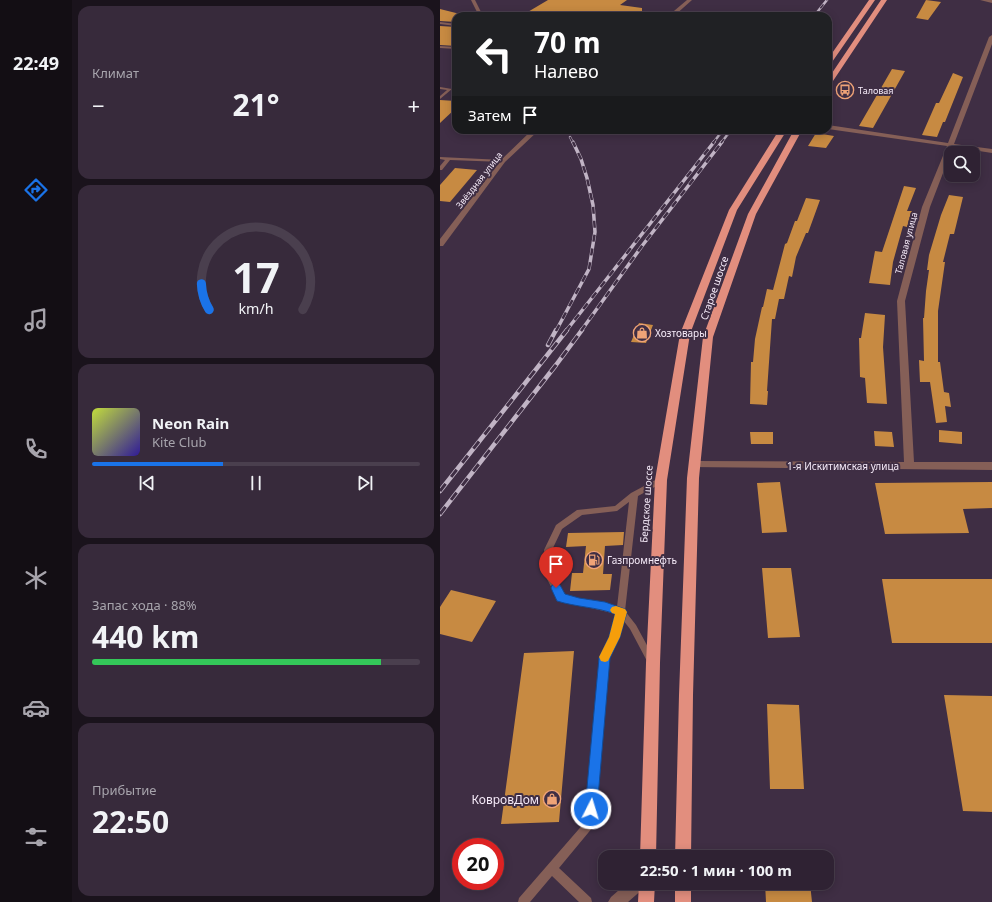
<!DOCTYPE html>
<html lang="ru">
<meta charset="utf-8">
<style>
body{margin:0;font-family:"Noto Sans",sans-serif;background:#372a3b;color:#f1f3f6;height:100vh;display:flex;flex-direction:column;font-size:15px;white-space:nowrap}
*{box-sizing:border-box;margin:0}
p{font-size:13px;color:#a7a4ac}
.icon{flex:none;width:22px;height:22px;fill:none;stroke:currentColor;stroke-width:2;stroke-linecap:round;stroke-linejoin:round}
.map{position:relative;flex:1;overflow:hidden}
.drawer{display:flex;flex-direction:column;gap:6px;padding:6px;background:#1a131c;width:368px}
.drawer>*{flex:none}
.guide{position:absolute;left:12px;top:12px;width:380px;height:122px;border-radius:12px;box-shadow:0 2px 10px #0003,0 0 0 1px #4a3f4e;background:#202124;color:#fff;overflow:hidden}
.tools{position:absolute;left:504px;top:146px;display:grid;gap:8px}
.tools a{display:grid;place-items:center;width:36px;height:36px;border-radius:8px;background:#2f2233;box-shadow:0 2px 10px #0003,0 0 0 1px #4a3f4e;font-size:20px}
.speed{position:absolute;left:12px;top:838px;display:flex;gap:8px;font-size:20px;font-weight:700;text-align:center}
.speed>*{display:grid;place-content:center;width:52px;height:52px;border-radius:50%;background:#2f2233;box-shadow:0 2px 10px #0003,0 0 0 1px #4a3f4e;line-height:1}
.speed .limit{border:6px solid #d22;background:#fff;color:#111}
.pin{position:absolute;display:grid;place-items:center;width:34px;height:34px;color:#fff;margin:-41px -17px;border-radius:50% 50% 50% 0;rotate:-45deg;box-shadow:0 0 4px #0007}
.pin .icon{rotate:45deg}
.me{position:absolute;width:44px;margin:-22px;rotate:5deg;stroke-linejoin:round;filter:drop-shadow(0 0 3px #0008)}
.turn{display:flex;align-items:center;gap:14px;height:84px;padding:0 16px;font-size:18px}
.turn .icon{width:52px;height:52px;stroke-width:2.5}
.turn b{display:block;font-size:28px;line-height:34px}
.then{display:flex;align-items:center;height:38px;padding:0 16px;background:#0003;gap:8px;font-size:15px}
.big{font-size:30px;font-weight:700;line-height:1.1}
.drawer .widget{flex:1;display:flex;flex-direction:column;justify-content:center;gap:6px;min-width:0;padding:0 14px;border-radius:12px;background:#372a3b}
.drawer .dial{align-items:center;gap:0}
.dial svg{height:104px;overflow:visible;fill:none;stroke:#4a3f4e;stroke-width:7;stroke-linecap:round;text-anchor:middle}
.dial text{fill:#f1f3f6;stroke:none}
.song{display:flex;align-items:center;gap:12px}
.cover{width:48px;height:48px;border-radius:6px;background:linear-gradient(135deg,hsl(70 70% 55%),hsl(250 70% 35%))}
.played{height:4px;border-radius:2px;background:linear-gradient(90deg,#1a73e8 40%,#4a3f4e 40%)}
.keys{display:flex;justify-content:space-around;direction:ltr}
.heat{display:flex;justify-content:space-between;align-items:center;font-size:22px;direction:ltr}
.charge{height:6px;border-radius:3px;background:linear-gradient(90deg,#34c759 88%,#4a3f4e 0)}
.trip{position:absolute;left:158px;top:850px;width:236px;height:40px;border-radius:12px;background:#2f2233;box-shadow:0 2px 10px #0003,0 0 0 1px #4a3f4e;font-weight:700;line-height:40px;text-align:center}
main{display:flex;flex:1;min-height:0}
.tabs{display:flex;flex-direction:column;width:72px;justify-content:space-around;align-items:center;background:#130e14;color:#a7a4ac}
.tabs .icon{width:28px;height:28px}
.tabs .active{color:#1a73e8}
.tabs b{font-size:18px;color:#f1f3f6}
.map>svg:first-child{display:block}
</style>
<main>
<nav class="tabs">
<b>22:49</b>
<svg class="icon active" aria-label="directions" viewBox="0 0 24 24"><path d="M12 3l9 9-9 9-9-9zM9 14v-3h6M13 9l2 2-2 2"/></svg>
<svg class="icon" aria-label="music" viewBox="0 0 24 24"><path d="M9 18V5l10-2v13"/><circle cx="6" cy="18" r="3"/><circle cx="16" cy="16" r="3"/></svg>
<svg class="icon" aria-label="phone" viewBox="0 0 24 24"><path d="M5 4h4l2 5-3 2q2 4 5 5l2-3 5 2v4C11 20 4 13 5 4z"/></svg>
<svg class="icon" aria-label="climate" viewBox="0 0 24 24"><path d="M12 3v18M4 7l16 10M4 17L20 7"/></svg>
<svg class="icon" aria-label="car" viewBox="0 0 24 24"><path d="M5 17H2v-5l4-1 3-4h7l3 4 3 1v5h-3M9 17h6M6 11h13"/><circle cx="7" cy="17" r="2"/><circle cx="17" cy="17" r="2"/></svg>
<svg class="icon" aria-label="filters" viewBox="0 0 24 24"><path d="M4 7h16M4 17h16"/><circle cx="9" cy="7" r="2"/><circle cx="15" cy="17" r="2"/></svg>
</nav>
<section class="drawer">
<div class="widget"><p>Климат</p>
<div class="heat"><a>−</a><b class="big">21°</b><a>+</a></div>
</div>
<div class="widget dial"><svg viewBox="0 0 100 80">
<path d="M14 69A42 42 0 1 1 86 69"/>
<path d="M14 69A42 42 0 0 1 8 49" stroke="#1a73e8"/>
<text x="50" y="56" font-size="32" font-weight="700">17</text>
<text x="50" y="72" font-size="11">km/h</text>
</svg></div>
<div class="widget">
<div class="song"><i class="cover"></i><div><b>Neon Rain</b><p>Kite Club</p></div></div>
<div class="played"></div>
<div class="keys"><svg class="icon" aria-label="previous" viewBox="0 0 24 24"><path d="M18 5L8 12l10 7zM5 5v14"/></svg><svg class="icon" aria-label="pause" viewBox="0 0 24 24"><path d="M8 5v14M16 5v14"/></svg><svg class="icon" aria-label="next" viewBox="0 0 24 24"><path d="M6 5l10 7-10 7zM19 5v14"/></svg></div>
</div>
<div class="widget"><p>Запас хода · 88%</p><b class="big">440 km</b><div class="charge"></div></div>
<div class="widget"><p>Прибытие</p><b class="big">22:50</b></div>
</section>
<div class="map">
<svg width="552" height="902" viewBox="0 0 552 902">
<rect width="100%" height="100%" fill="#3f2e44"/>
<path fill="#c78a42" d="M108,0H187L180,5L202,8V16H81Z
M486,0L501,2L488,20L476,18Z
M0,9L20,14L16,16V22L0,21Z
M0,26L16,27V46L0,45Z
M452,69L465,71L433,128L419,126Z
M513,73L523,77L505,122H503L497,137L482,135L496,103H499Z
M0,100L16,101V108L0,123Z
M376,133L394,136L386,148L368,146Z
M15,168L37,170L10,202L0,201V185Z
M464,186L476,188L467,211H472L467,227L463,226L453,262L450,285L429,283L435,251L442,252Z
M509,195L523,197L514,234H510L503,262H505L498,311V362H500L504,392L509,393L511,407L505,406L507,422L496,423L490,382H480L479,360L484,361L483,318H484L486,291L489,270H487L489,255L501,215Z
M366,198L380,200L368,233H366L356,257L352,277L349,276L344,299H339L335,319H332L327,391H328L327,405L310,404L311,362H313L315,339L322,307H323L327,289L333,290L345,244L347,243L355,221H357Z
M425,313L445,315L443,347L447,404L427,403L425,378L420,377L419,338H421Z
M199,323L213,325L206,343L191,342Z
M499,430L522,432V444L499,442Z
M434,431L452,432L454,447L435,446Z
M310,432H333V444H311Z
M340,482L347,532L322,533L317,483Z
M552,482V508L523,509L529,533L445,534L435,483Z
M184,532L183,545L165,546L163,574H172L170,590L130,591L132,573H143L146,546L126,547L128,533Z
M322,568H351L360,637L328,638Z
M442,579H552V643H452Z
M11,590L56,601L32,642L0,634V607Z
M134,651L119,822L61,824L84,653Z
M504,695L552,696V812L523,811Z
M327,704L359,705L364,789H330Z
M325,883H370L372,902H326Z"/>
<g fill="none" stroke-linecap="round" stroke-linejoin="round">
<path fill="#855f57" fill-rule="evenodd" d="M31,0H35L43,16H39Z
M0,22L16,24V26L0,24Z
M0,46L16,47V49L0,48Z
M0,87L12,89L0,99V96L7,90L0,89Z
M0,157L63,160L65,161L63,162L10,160L2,170H0V166L5,160L0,159Z
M221,477L225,480L224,482L198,496L185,611L196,625L215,660L214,663L211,664L208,663L190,629L183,620L178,637L168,658L155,824L153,827L119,868L151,898L152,902H139L112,876L90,902H78L79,898L145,822L160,658L170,637L176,614L118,600L107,579L104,550L116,525L137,510L175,506L191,493ZM189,502L177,607L124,595L115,579L112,550L122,529L142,515L177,511Z"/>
<path fill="#855f57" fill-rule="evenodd" d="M247,0H252L234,16H228Z
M540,0H552V3Z
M552,35V44L514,144L552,149V153L513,147L490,207L465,301L474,462H552V470L250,467L249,465L254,461L464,462L457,301L482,207L507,146L388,129V125L508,143L549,37Z
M92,130H99L65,162L3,246H0V239L61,160Z
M187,883H206L204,888L188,902H168L171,897Z"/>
<path fill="#e28e7e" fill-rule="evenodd" d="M429,0H435L390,65L388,66V59Z
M441,0H447L391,84L388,86V79Z
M339,130H347L297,210L250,334L227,480L220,663L216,857H200L206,663L215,480L240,334L289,210Z
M354,130H362L316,214L273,337L259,478L253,695L251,857H235L239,695L247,478L263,337L308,214Z
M199,883H215L214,902H198Z
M235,883H251V902H235Z"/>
<defs>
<path id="rail-far2" d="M374,16L387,0
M130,137L133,143
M273,143L283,130
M281,143L291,130"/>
<path id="rail-far1" d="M116,331L149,269L155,232L153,205L147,178L141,159L133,142
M126,331L274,142
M141,331L202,246L282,142"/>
<path id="rail" d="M108,345L116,330
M0,491L127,330
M0,514L116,365L142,330"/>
</defs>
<use href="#rail-far2" stroke="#c1b4c5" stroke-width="2.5"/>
<use href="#rail-far1" stroke="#c1b4c5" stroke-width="3.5"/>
<use href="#rail" stroke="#c1b4c5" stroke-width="4.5"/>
<use href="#rail-far2" stroke="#3f2e44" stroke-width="1.5" stroke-dasharray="5" stroke-linecap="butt"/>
<use href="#rail-far1" stroke="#3f2e44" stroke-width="2.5" stroke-dasharray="7" stroke-linecap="butt"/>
<use href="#rail" stroke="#3f2e44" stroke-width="3" stroke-dasharray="9" stroke-linecap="butt"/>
</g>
<path fill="#1a73e8" stroke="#114b97" d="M116,584L120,585L125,594L139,598L165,602L185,609L187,612L180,637L170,658L157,809L155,813L151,815L147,813L145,809L159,658L169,637L175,614C157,607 136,607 117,601L111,588L112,585Z"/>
<path fill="#f59e0b" d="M176,606L185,609L187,612L180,637L168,661L165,662L161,661L159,657L169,637L175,614L172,613L170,610L172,607Z"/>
<defs>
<symbol id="bus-ring" viewBox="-11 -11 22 22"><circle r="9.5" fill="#3f2e44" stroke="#efa377" stroke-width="1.5"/><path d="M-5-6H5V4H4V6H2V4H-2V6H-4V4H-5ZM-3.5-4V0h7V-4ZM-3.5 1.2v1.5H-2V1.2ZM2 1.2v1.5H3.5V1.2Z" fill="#efa377"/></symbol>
<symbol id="shop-ring" viewBox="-11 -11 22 22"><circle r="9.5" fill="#3f2e44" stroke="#efa377" stroke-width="1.5"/><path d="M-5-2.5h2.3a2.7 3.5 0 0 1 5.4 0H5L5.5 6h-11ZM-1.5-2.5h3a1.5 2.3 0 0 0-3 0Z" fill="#efa377"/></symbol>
<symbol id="fuel-ring" viewBox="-11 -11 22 22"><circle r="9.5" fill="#3f2e44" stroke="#efa377" stroke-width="1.5"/><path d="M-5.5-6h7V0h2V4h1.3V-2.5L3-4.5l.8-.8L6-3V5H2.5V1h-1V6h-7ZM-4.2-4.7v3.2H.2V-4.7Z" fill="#efa377"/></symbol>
</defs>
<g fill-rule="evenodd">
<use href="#bus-ring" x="395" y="80" width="20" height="20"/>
<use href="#shop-ring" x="192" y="323" width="20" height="20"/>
<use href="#fuel-ring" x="144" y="550" width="20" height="20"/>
<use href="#shop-ring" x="102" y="789" width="20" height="20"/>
</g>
<g text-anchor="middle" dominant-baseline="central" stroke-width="4" stroke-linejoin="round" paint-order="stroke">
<g font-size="9" fill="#f5eaf8" stroke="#3f2e44" text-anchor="start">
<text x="418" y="90">Таловая</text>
</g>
<g font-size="9" fill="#f5eaf8" stroke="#3f2e44">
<text transform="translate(39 180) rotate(-52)">Звёздная улица</text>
<text transform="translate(466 243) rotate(-75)">Таловая улица</text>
</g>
<g font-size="10" fill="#f5eaf8" stroke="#3f2e44">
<text transform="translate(274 288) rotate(-71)">Старое шоссе</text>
<text x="403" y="466">1-я Искитимская улица</text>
<text transform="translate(206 504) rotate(-86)">Бердское шоссе</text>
</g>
<g font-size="10" fill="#f5eaf8" stroke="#3f2e44" text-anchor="start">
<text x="215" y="333">Хозтовары</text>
<text x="167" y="560">Газпромнефть</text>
</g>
<g font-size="12" fill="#f5eaf8" stroke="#3f2e44" text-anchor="end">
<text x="99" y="799">КовровДом</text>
</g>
</g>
</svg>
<div class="tools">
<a><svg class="icon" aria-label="search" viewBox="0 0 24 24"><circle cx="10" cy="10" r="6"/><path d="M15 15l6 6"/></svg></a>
</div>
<div class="speed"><div class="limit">20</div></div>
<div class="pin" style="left:116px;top:588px;background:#d93025"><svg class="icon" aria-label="arrive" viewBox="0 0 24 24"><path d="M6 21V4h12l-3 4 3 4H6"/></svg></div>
<svg class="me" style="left:151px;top:809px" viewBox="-20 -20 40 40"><circle r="17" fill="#1a73e8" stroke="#fff" stroke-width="3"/><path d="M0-11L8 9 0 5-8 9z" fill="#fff"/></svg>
<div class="trip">22:50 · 1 мин · 100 m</div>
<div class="guide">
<div class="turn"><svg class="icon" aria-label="left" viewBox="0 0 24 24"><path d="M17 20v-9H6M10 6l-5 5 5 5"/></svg><div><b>70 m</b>Налево</div></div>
<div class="then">Затем<svg class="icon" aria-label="arrive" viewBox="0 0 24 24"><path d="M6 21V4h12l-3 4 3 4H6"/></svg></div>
</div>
</div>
</main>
